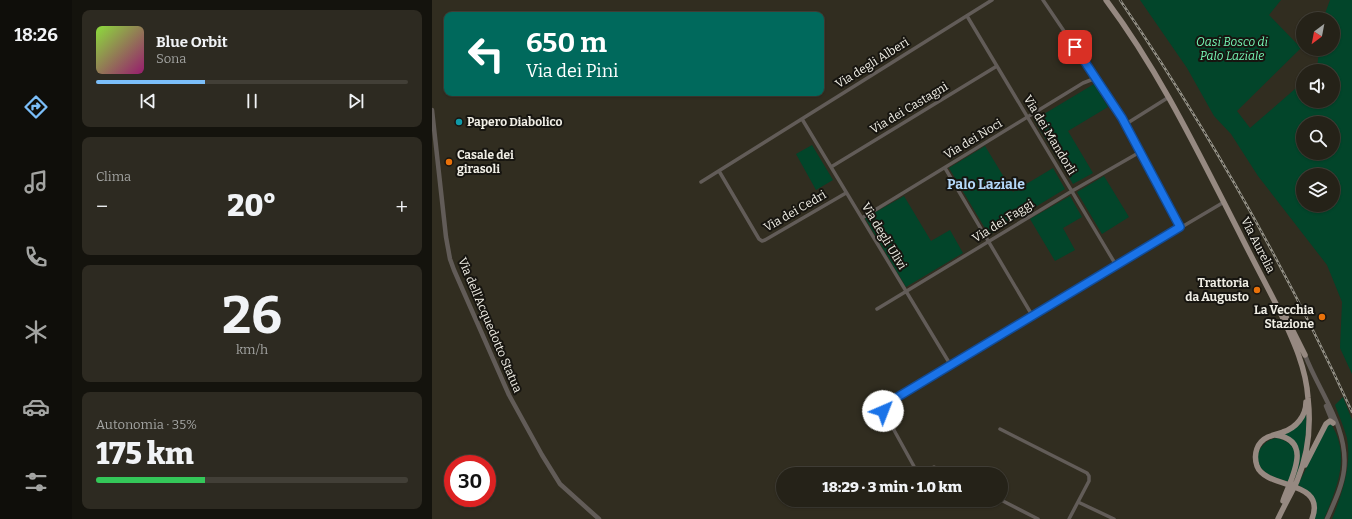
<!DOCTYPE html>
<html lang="it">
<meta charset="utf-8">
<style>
body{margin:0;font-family:Bitter,serif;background:#2d2a21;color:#f1f3f6;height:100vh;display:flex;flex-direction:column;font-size:15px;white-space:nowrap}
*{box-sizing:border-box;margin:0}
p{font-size:13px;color:#a3a4a2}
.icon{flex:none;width:22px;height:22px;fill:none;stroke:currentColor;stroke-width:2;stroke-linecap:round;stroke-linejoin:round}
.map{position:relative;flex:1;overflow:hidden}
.side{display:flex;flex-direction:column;gap:10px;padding:10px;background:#14130d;width:360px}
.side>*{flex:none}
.top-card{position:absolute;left:12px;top:12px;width:380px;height:84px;border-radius:8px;box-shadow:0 1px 3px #0004,0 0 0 1px #423f37;background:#00695c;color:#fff;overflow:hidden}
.needle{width:26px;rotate:212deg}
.buttons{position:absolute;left:864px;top:12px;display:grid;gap:8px}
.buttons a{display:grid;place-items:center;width:44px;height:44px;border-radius:50%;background:#252218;box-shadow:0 1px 3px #0004,0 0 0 1px #423f37;font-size:20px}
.speed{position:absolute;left:12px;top:455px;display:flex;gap:8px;font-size:20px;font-weight:700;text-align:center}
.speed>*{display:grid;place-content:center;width:52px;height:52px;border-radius:50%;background:#252218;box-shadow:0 1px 3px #0004,0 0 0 1px #423f37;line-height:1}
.speed .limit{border:6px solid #d22;background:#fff;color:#111}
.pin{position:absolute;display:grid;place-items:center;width:34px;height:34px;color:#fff;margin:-17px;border-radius:8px;box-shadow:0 2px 6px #0006}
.me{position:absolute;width:44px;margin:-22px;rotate:44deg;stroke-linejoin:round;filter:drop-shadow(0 0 3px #0008)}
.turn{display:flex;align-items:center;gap:14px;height:84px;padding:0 16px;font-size:18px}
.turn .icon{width:52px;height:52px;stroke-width:2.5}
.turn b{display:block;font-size:28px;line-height:34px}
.big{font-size:30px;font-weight:800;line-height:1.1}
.side .tile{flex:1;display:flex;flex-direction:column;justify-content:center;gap:6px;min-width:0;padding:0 14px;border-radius:8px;background:#2d2a21}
.side .dial{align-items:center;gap:0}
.dial b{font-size:52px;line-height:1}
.song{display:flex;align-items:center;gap:12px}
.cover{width:48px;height:48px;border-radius:6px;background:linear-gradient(135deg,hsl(90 70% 55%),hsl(320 70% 35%))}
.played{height:4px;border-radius:2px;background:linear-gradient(90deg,#7bbef9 35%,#423f37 35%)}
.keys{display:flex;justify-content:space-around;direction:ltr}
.heat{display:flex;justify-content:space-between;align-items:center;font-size:22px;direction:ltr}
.charge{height:6px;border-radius:3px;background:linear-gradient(90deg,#34c759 35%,#423f37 0)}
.trip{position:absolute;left:344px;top:467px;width:232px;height:40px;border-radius:20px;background:#252218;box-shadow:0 1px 3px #0004,0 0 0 1px #423f37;font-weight:800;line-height:40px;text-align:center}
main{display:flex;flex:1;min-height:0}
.tabs{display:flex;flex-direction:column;width:72px;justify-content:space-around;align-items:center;background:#0f0e0a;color:#a3a4a2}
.tabs .icon{width:28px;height:28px}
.tabs .active{color:#7bbef9}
.tabs b{font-size:18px;color:#f1f3f6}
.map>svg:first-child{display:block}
</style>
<main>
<nav class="tabs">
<b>18:26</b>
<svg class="icon active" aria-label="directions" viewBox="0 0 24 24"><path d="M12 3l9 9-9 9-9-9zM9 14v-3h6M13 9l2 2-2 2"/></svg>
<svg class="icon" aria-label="music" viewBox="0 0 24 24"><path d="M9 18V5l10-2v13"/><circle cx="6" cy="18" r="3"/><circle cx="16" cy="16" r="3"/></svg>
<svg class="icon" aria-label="phone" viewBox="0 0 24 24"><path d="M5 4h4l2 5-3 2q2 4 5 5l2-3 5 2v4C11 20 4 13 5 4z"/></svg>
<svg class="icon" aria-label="climate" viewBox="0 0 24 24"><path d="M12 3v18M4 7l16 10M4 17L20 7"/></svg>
<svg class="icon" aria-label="car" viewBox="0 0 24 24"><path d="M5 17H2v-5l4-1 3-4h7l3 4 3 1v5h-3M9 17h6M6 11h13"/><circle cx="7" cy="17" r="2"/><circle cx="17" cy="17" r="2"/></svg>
<svg class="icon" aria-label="filters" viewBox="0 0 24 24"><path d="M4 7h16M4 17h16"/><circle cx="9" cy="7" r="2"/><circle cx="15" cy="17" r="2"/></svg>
</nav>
<section class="side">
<div class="tile">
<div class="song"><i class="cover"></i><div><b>Blue Orbit</b><p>Sona</p></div></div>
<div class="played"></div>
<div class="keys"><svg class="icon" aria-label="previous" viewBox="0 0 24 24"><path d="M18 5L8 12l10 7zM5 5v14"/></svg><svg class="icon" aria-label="pause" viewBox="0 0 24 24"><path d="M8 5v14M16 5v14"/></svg><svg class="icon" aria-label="next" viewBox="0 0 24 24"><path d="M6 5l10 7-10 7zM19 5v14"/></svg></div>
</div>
<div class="tile"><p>Clima</p>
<div class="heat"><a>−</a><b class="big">20°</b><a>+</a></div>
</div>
<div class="tile dial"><b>26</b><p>km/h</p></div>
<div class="tile"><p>Autonomia · 35%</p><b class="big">175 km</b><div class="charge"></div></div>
</section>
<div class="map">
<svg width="920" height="519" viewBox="0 0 920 519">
<rect width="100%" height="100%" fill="#312d20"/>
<path fill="#02452a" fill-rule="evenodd" d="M708,0H849L837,15L869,48L805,111L818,128L871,82V101H901V71H884L885,70L887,49H901V19H891L898,0H920V374L908,348L910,302L895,265L826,176L799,134L782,116L755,68ZM871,123H901V153H871ZM871,175H901V205H871Z
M662,84L676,107L636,131L661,173L641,184L602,120Z
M380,145L401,180L384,190L364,154Z
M553,146L581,192L621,168L633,189L557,235L517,168Z
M672,176L697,217L670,234L645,192Z
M472,196L499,241L518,230L531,253L474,287L433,218Z
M638,196L650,217L631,228L643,250L623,261L598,219Z
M911,397L920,420V519H900C910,494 920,465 915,438C912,427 907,416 903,405Z
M874,412C876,434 871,458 863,479L866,450L851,434Z
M896,424H899C919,455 905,488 892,519H882C880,501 884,494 866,485Z
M845,438C871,445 863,462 857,482C849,479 838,477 831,470C819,458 829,440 845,438Z"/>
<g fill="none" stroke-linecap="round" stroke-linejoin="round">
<path stroke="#625c58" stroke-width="3.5" d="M611,0L659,71L690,118L748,227
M535,16L684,265
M370,119L518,364
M694,124L737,97
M399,167L565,66
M513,168L600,315
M287,171L327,239L330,241L333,240L414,193
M269,182L560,0
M430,218L651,83L664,78
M445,309L640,191L708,152
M568,429L655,473L657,476V481L637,519
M518,474L502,467L490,472L484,470L452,412L451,408L452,405L518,364L792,202
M569,500L606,519
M646,502L682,519"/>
<path stroke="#625c58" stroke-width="4.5" d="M0,110L14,237L18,259L22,270L77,395L110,455L128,484L167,519
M873,355C887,392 917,428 912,470C910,487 902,503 895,519
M894,406L901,423"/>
<path stroke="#968981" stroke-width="5.5" d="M674,0C728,72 767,154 808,234C821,260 835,286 848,312C861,340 874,367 876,398C879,425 876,455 865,481C859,494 852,506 846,519
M852,313L873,355
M874,402C874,416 864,428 851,432C846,434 841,435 836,437C825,442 821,454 825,466C834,490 895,479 880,519
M843,435C883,440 858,480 851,501
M873,465L894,424L898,421L901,423"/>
<defs>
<path id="rail" d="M688,0C776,130 854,268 920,412"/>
</defs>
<use href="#rail" stroke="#949186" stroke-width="2.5"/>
<use href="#rail" stroke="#171510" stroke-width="1" stroke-dasharray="3" stroke-linecap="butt"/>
</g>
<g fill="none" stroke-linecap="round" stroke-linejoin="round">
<defs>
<path id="route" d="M451,411V407L454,404L748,227L690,118L643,47"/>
</defs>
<use href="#route" stroke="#114b97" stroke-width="10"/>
<use href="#route" stroke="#1a73e8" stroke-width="7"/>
</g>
<circle fill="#0f9aa8" stroke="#171510" stroke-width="1.5" cx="27" cy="122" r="4"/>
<g fill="#e8710a" stroke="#171510" stroke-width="1.5">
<circle cx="17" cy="162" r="4"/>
<circle cx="825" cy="290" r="4"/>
<circle cx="890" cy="317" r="4"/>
</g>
<g text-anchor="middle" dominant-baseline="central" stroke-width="4" stroke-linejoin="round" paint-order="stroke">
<g font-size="12" font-style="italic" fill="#76f7b5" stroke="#171510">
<text x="800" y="42">Oasi Bosco di<tspan x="800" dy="14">Palo Laziale</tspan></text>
</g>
<g font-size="12" fill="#f0eee5" stroke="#171510">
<text transform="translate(440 63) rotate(-32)">Via degli Alberi</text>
<text transform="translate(477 108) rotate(-31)">Via dei Castagni</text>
<text transform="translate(618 135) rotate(59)">Via dei Mandorli</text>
<text transform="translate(541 139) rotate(-31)">Via dei Noci</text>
<text transform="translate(363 211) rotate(-30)">Via dei Cedri</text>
<text transform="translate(571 221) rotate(-32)">Via dei Faggi</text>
<text transform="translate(452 236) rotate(59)">Via degli Ulivi</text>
<text transform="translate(826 245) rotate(63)">Via Aurelia</text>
<text transform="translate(58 325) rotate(67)">Via dell'Acquedotto Statua</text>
</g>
<g font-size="12" font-weight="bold" fill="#f0eee5" stroke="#171510" text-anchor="start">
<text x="35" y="122">Papero Diabolico</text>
<text x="25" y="155">Casale dei<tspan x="25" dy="14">girasoli</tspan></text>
<text x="817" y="283" text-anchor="end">Trattoria<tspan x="817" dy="14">da Augusto</tspan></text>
<text x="882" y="310" text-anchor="end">La Vecchia<tspan x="882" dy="14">Stazione</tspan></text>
</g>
<g font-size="14" font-weight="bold" fill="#b4d8f9" stroke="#171510">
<text x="554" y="184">Palo Laziale</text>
</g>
</g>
</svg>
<div class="buttons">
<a><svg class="needle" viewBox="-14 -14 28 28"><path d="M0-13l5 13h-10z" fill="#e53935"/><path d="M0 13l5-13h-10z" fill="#a3a4a2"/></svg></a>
<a><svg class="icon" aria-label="sound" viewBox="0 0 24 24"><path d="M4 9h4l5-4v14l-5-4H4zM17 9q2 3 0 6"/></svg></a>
<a><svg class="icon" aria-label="search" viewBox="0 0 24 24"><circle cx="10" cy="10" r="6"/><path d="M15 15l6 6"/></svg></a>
<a><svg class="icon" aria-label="layers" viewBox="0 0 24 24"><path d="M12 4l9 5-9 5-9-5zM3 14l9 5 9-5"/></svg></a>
</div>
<div class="speed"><div class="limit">30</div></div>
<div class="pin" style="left:643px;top:47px;background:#d93025"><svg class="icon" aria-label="arrive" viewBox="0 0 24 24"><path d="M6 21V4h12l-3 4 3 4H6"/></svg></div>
<svg class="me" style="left:451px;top:411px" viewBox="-20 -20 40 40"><circle r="19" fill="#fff"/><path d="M0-13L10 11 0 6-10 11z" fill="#1a73e8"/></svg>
<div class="trip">18:29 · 3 min · 1.0 km</div>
<div class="top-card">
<div class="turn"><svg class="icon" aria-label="left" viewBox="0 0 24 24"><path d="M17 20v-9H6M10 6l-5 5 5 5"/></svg><div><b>650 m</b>Via dei Pini</div></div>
</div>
</div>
</main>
